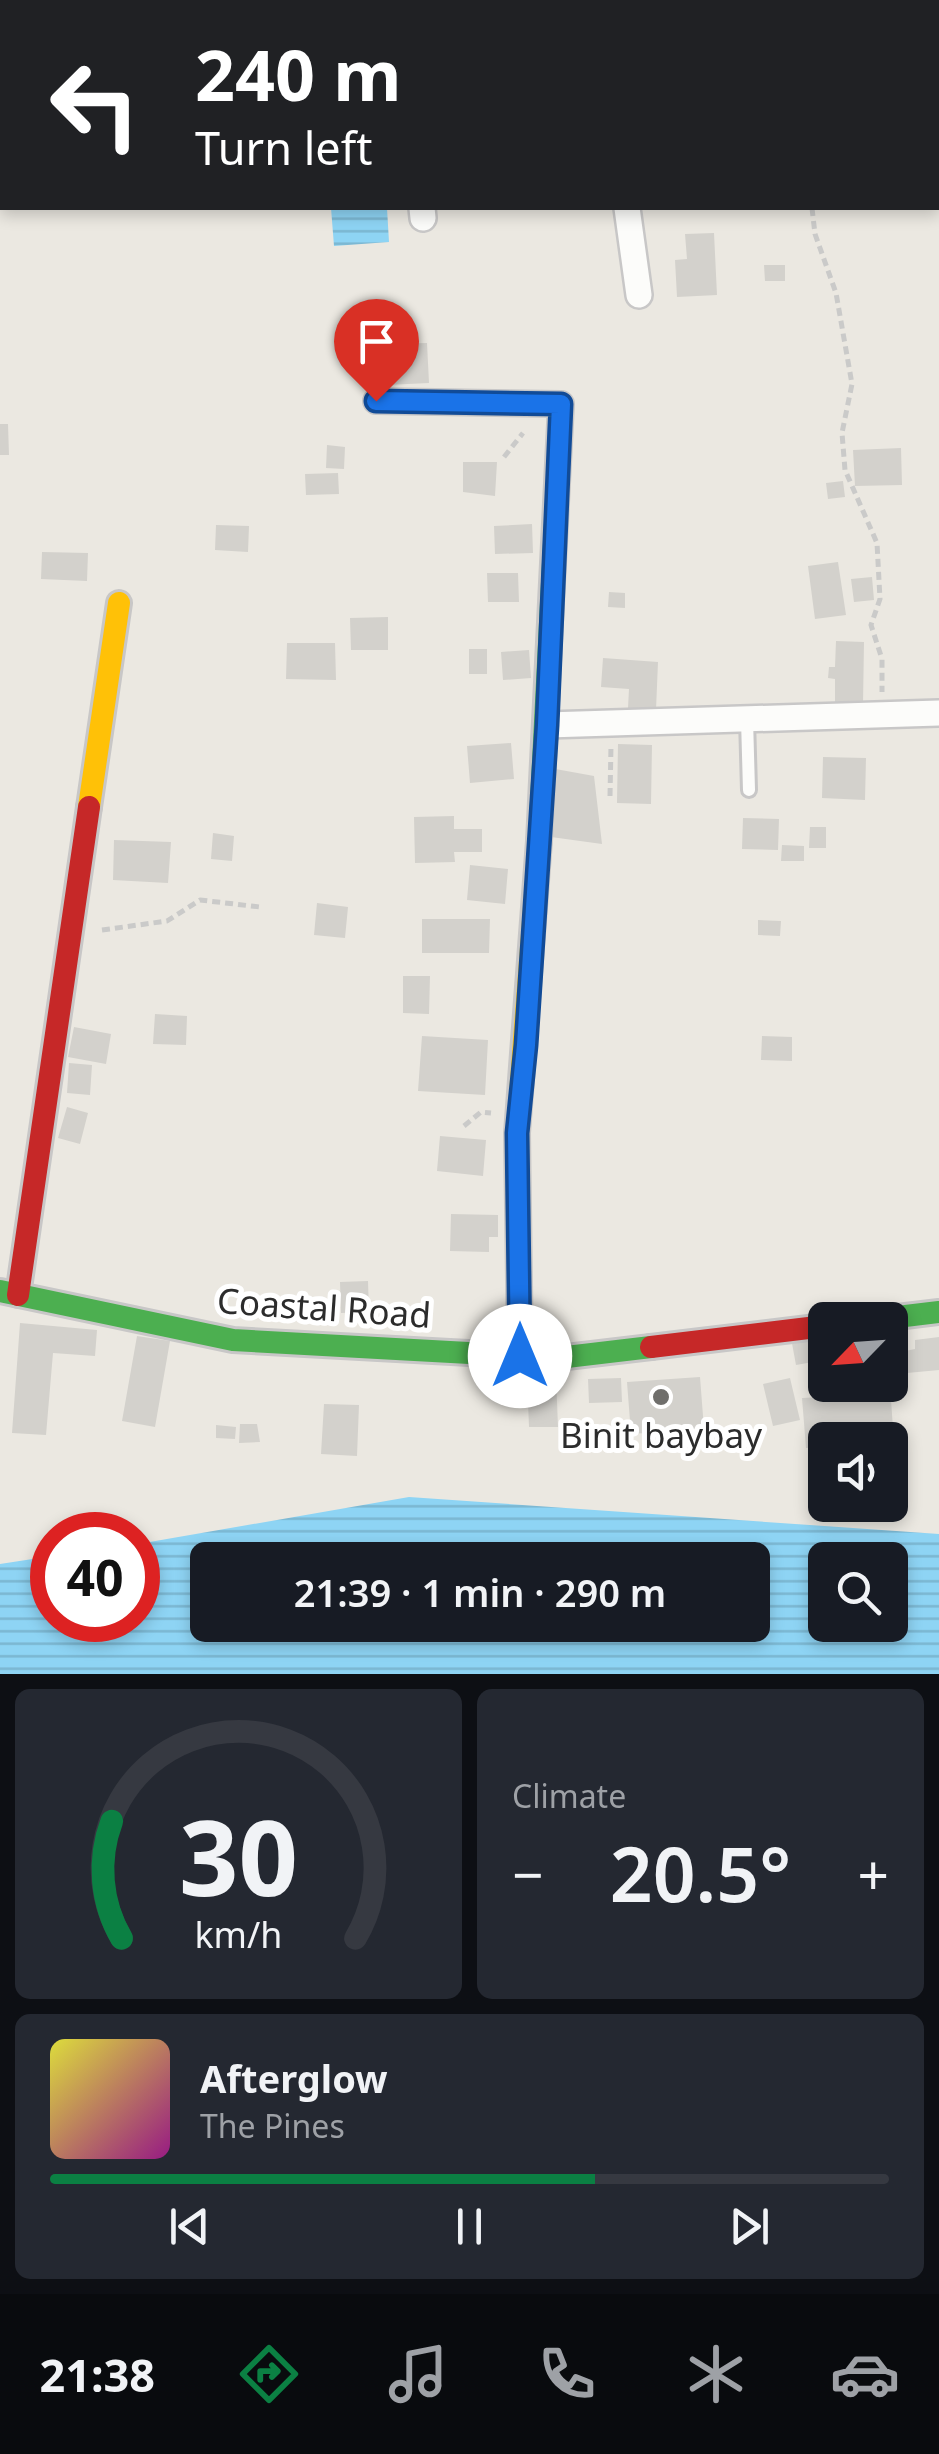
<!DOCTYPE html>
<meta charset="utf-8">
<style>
body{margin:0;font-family:"Noto Sans",sans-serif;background:#242831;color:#f1f3f6;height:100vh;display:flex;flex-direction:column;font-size:38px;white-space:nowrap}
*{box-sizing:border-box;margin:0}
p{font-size:32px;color:#9ea1a6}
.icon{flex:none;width:55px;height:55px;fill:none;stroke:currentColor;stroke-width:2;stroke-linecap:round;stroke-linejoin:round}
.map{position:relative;height:1674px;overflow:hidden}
.details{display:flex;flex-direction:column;gap:15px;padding:15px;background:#0d0f14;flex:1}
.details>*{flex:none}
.top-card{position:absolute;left:0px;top:0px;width:940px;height:210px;box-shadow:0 5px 15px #0003;background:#202124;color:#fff;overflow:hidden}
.needle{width:65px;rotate:245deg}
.controls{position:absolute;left:808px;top:1302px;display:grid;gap:20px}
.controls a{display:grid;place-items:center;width:100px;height:100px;border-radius:15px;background:#171b24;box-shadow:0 5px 15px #0003;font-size:50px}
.speed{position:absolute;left:30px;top:1512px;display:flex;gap:20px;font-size:50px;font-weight:700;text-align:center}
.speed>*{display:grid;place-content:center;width:130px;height:130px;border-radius:50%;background:#171b24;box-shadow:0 5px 15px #0003;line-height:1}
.speed .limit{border:15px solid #d22;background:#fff;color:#111}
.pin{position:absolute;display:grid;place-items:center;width:85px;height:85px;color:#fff;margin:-102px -42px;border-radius:50% 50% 50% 0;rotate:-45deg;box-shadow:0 0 10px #0007}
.pin .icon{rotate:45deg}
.me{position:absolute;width:110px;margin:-55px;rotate:0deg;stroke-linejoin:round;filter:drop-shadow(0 0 8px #0008)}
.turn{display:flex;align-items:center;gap:35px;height:210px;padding:0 30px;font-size:45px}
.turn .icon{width:130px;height:130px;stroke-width:2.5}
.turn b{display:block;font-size:70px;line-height:85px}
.big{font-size:75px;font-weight:600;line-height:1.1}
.details .widget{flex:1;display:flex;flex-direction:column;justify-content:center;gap:15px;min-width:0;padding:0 35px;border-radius:15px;background:#242831}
.details .dial{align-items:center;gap:0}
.dial svg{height:260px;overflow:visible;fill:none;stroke:#363941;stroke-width:7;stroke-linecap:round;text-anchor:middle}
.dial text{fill:#f1f3f6;stroke:none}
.song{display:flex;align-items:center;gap:30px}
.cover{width:120px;height:120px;border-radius:15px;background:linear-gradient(135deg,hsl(60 70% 55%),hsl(310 70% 35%))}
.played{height:10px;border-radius:5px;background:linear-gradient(90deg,#0b8043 65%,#363941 65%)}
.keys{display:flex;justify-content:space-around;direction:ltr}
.heat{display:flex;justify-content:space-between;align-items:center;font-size:55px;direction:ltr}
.details .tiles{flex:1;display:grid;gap:15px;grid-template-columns:1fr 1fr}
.widget:last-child{grid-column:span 2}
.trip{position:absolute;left:190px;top:1542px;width:580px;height:100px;border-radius:15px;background:#171b24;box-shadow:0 5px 15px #0003;font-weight:600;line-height:100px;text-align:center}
.menu{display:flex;height:160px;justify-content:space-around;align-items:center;background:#090b0e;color:#9ea1a6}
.menu .icon{width:70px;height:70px}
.menu .on{color:#0b8043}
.menu b{font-size:45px;color:#f1f3f6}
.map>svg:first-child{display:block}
</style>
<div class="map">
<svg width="939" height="1674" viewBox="0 0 939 1674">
<defs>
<pattern id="water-rules" width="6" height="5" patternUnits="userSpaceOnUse" patternTransform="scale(2.5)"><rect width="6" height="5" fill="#8ed4f4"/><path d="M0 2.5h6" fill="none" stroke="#7bb6d1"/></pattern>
</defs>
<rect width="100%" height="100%" fill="#ebe8e1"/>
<path fill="url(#water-rules)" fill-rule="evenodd" d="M331,208H387L389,242L334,246Z
M409,1497L939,1534V1674H0V1564L52,1556V1620H138V1544ZM208,1560H752V1625H208ZM825,1560H890V1625H825Z"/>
<path fill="#d3d1cc" d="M714,233L717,295L677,297L675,260L687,259L685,234Z
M764,265H785V281H765Z
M427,343L429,383L387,385L386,344Z
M366,348H383L384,372L366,373Z
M0,424H8L9,455H0Z
M327,445L345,447L344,469L326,468Z
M901,448L902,485L855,486L853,450Z
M463,462H497L495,496L463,492Z
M338,473L339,494L306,495L305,474Z
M843,481L845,497L828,499L826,483Z
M532,524L533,553L495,554L494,526Z
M216,525L249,526L248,552L215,550Z
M42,552L88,553L87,581L41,579Z
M838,562L846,615L815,619L808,566Z
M487,573H518L519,602H488Z
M872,577L874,600L854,602L851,579Z
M609,592L625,593V608L608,607Z
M388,617V650H351L350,618Z
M836,641L864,642L863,704L835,703V679L828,678L829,667H835Z
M287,643H335L336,680L286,679Z
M469,649H487V674H469Z
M529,650L531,678L503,680L501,652Z
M603,658L658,662L656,710L628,708L629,689L601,687Z
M511,743L514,779L470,783L467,746Z
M618,744L652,745L651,804L617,803Z
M823,757L866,758L865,800L822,798Z
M550,768L594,776L602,844L551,837Z
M454,816V829H482V852H454L455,862L415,863L414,817Z
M743,818L779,819L778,850L742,849Z
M810,827H826V848H809Z
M213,833L234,836L232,861L211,859Z
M114,840L171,842L168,883L113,880Z
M782,845L804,846V861H781Z
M470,865L508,869L505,904L467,900Z
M317,903L348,907L345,938L314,935Z
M422,919H490L489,953H422Z
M758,920L781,921L780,936L758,935Z
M403,976H430L429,1014L403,1013Z
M155,1014L187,1016L186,1045L153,1044Z
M74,1027L111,1034L106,1064L68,1057Z
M422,1036L488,1040L485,1095L418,1091Z
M762,1036L792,1037V1061L761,1060Z
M69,1063L92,1065L90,1095L67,1093Z
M67,1107L88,1113L80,1144L58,1138Z
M440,1136L486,1140L483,1176L437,1171Z
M451,1214L498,1215V1237H489V1252L450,1251Z
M368,1281L369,1312L341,1313L340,1282Z
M20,1323L97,1330L95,1356L53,1353L46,1435L12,1433Z
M137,1336L170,1341L155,1427L122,1421Z
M808,1336L813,1362L796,1365L791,1338Z
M939,1337V1370L907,1373L905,1351L915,1349V1340Z
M825,1367V1385L811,1386L810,1369Z
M527,1376H556L558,1427H529Z
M700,1377L704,1429L631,1434L627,1382Z
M621,1378L622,1402L589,1403L588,1379Z
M790,1378L800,1420L773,1426L763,1384Z
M842,1385H890L894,1443H890V1440H825V1447L806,1448L802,1398L842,1396Z
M324,1404L359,1405L357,1456L321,1454Z
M240,1424H257L260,1442L239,1443Z
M216,1425L236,1427L235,1439L216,1438Z"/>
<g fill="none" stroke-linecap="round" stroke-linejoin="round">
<defs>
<path id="lane" d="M747,719L749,790"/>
<path id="street" d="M387,0V2
M600,0L601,2
M775,0V2
M422,208L423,218
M627,208L639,295
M547,725L939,713"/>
<path id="fast" d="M376,401L561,404L539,841
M0,1291L233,1340L558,1358L651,1347
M872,1320L939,1312"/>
<path id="slow" d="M89,807L119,603
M520,1356L517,1133L539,841"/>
<path id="jam" d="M18,1295L89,807
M651,1347L825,1326"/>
</defs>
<use href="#lane" stroke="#c8c7c7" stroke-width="18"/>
<use href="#street" stroke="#c8c7c7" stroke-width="30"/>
<use href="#fast" stroke="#c8c7c7" stroke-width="28"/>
<use href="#slow" stroke="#c8c7c7" stroke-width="28"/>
<use href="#jam" stroke="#c8c7c7" stroke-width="28"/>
<path stroke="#cacac9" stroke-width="5" stroke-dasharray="8 5" stroke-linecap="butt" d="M812,208L815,234L836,293L852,384L842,433L845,470L877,543L880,599L871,625L882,659V692
M504,457L523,433
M610,796L611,746
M102,930L167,921L200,900L260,907
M464,1126L481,1112L491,1113"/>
<use href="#lane" stroke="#fcfcfa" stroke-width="12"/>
<use href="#street" stroke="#fcfcfa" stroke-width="25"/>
<use href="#fast" stroke="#4caf50" stroke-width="22"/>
<use href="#slow" stroke="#ffc107" stroke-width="22"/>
<use href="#jam" stroke="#c62828" stroke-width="22"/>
</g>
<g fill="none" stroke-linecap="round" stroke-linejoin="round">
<defs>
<path id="route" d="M376,401L561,404L547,725L526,1045L517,1133L520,1356"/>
</defs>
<use href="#route" stroke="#114b97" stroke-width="25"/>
<use href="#route" stroke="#1a73e8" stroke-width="18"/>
</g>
<circle fill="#6f6e6b" stroke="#fff" stroke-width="4" cx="661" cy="1397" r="10"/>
<g text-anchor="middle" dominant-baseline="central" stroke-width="10" stroke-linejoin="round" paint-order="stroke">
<g font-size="35" fill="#2c2c2c" stroke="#fff">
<text transform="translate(324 1307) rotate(4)">Coastal Road</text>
</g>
<g font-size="35" fill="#2c2c2c" stroke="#fff">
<text x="661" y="1434">Binit baybay</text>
</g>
</g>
</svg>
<div class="controls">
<a><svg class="needle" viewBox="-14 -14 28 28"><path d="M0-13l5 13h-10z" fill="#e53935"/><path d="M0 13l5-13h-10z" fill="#9ea1a6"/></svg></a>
<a><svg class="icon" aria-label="sound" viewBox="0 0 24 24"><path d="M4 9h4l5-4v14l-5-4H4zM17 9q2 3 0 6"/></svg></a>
<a><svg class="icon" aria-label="search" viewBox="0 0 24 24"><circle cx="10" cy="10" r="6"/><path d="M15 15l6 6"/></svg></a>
</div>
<div class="speed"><div class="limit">40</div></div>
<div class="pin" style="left:376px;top:401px;background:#d93025"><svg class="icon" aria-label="arrive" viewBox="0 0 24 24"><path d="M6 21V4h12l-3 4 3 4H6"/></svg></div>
<svg class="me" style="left:520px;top:1356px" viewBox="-20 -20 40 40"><circle r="19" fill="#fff"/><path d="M0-13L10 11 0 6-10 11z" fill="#1a73e8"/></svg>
<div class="trip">21:39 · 1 min · 290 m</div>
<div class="top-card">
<div class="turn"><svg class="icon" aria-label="left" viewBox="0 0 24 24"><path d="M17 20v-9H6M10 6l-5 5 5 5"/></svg><div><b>240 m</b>Turn left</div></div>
</div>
</div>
<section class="details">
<div class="tiles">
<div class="widget dial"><svg viewBox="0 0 100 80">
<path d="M14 69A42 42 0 1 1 86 69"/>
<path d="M14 69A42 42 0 0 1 11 33" stroke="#0b8043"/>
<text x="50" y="56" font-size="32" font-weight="700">30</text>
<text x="50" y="72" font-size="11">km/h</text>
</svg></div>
<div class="widget"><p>Climate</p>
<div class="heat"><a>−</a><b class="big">20.5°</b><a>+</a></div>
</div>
<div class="widget">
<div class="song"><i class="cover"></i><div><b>Afterglow</b><p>The Pines</p></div></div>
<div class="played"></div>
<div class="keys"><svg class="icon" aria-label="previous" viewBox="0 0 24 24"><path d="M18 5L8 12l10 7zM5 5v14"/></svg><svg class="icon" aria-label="pause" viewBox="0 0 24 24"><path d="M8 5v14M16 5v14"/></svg><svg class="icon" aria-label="next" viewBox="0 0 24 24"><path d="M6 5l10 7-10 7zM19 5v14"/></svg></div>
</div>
</div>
</section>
<nav class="menu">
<b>21:38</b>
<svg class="icon on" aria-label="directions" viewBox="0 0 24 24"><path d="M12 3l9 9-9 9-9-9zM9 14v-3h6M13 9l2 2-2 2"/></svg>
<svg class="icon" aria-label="music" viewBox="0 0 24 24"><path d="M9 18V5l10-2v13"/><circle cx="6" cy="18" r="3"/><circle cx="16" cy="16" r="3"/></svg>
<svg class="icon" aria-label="phone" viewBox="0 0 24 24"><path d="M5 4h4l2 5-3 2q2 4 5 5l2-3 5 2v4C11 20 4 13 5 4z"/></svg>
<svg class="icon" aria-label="climate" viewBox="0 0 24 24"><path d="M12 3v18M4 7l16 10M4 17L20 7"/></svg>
<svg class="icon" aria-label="car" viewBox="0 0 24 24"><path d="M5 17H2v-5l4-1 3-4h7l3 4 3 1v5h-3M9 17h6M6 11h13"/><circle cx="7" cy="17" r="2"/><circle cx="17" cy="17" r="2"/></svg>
</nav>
